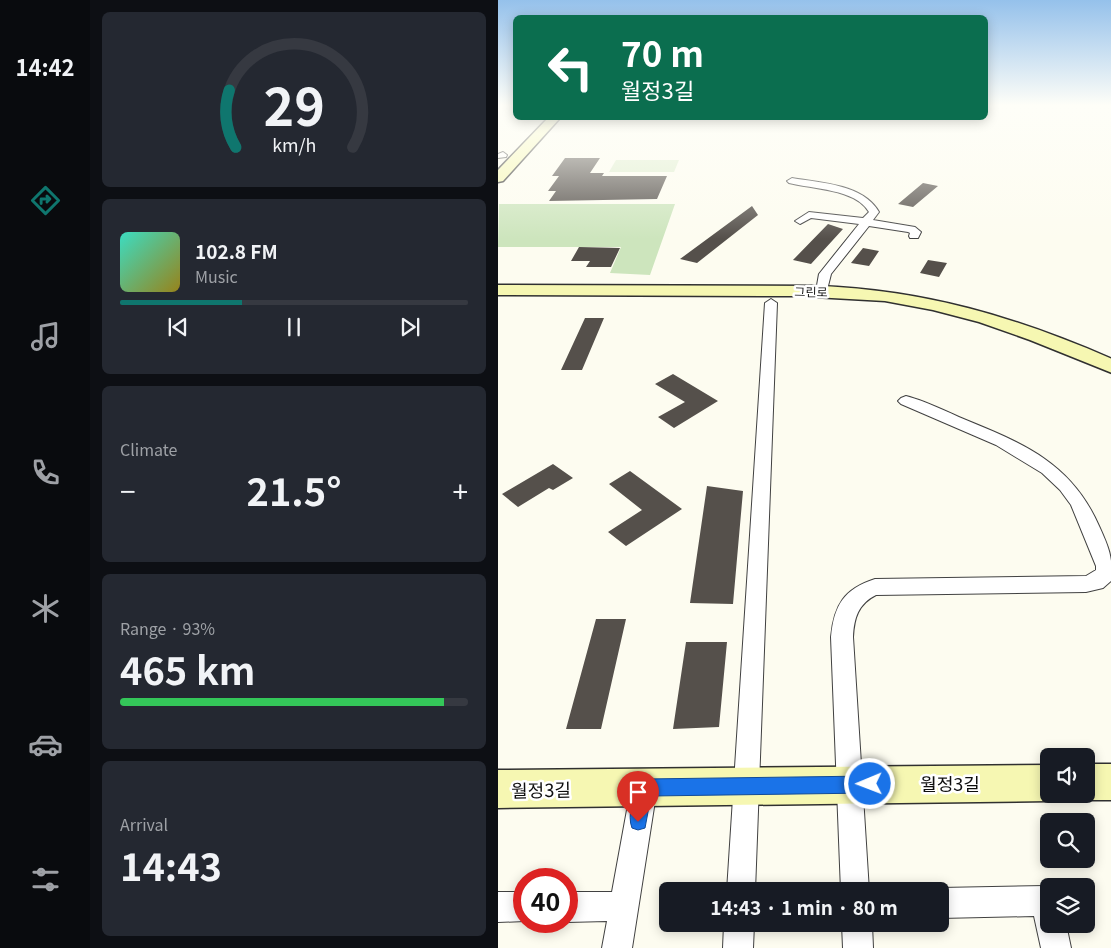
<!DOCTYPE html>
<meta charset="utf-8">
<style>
body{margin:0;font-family:Georgia,"Noto Sans KR",serif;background:#242831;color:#f1f3f6;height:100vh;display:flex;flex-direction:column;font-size:19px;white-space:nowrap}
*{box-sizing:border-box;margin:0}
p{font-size:16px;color:#9ea1a6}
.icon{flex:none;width:28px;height:28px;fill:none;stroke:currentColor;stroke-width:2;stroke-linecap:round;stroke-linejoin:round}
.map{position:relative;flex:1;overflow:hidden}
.details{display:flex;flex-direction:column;gap:12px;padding:12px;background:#0d0f14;width:408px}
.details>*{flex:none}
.banner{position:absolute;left:15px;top:15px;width:475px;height:105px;border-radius:8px;box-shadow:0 2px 12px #0003;background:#0b6e4f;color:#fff;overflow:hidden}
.tools{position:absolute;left:542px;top:748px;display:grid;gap:10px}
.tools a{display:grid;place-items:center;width:55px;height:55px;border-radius:8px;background:#171b24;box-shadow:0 2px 12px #0003;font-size:25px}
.speed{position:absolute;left:15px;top:868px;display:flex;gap:10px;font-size:25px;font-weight:700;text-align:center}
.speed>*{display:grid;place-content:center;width:65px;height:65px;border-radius:50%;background:#171b24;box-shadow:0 2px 12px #0003;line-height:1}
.speed .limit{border:8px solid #d22;background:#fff;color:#111}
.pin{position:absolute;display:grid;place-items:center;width:42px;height:42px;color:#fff;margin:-51px -21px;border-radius:50% 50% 50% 0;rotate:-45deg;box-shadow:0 0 5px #0007}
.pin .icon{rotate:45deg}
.me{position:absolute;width:55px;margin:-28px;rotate:269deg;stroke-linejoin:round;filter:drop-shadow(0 0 4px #0008)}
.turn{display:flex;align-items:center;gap:18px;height:105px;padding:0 25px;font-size:22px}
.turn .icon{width:65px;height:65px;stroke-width:2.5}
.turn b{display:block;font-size:35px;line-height:42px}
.big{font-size:38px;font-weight:700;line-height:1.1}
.details .tile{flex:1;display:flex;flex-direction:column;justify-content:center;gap:8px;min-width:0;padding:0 18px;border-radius:8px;background:#242831}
.details .dial{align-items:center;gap:0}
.dial svg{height:130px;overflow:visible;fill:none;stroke:#363941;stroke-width:7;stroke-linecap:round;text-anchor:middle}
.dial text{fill:#f1f3f6;stroke:none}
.song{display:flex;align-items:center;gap:15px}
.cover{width:60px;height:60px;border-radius:8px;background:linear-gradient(135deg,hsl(170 70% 55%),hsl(50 70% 35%))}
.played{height:5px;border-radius:2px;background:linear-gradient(90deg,#0f766e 35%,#363941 35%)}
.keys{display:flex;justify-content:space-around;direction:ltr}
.heat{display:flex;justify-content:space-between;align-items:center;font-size:28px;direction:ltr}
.charge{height:8px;border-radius:4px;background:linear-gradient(90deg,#34c759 93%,#363941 0)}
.trip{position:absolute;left:161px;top:882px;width:290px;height:50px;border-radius:8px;background:#171b24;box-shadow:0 2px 12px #0003;font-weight:700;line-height:50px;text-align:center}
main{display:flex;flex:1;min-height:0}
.dock{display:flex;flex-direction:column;width:90px;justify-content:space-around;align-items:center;background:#090b0e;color:#9ea1a6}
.dock .icon{width:35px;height:35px}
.dock .active{color:#0f766e}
.dock b{font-size:22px;color:#f1f3f6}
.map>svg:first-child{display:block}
</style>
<main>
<nav class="dock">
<b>14:42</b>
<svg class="icon active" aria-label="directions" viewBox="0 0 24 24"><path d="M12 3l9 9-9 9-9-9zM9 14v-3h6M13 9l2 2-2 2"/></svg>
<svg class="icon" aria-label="music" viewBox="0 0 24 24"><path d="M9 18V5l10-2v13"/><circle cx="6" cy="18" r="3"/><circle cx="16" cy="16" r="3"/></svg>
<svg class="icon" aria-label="phone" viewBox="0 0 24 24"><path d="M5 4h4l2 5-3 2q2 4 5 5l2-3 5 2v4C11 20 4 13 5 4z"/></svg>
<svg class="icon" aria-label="climate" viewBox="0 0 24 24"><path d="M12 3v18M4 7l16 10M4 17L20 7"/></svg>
<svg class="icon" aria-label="car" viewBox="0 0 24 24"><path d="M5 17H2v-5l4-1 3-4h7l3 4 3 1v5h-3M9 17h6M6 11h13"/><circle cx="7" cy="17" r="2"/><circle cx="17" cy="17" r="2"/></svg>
<svg class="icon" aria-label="filters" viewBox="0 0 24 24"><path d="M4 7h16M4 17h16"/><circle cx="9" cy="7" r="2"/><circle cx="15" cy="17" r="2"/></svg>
</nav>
<section class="details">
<div class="tile dial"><svg viewBox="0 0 100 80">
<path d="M14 69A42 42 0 1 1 86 69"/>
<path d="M14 69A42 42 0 0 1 10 34" stroke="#0f766e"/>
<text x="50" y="56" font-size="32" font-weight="700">29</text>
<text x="50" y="72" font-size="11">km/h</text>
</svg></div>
<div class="tile">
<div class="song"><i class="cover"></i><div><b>102.8 FM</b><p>Music</p></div></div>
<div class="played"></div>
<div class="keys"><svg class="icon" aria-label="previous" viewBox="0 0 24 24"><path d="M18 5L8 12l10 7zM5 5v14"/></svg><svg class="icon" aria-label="pause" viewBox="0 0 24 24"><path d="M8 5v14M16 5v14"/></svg><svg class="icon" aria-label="next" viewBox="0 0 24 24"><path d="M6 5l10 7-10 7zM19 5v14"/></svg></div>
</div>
<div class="tile"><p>Climate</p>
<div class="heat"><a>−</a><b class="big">21.5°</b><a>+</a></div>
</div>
<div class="tile"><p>Range · 93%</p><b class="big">465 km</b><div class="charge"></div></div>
<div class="tile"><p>Arrival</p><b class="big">14:43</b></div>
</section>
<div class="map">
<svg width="614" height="948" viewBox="0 0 614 948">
<rect width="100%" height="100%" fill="#fdfcf0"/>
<path fill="#cde5bd" d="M1,204H177L152,275L112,273L123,247H0Z"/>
<path fill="#deedce" d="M118,160H181L176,172H111Z"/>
<path fill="#55504b" d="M67,158H102L92,173H106L104,176H169L159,199L51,201L58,191H50L61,176H54Z
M425,183L440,186L415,207L400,204Z
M254,206L260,215L199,263L182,259Z
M330,224L345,229L313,264L295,260Z
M81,247L122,248L113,267H88L92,261H73Z
M365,248L381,251L371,266L353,263Z
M430,260L449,263L441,277L422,273Z
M87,318H106L84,370H63Z
M175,374L220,401L176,428L160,417L187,402L157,384Z
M55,464L75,478L55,490L51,488L20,507L4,494Z
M132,471L184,509L128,546L110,532L144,510L111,484Z
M209,486L245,491L235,604L192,603Z
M98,619H128L103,729H68Z
M188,642H229L221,727L175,729Z"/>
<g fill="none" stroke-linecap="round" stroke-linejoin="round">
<defs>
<path id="street" d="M5,152L9,155L8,157L0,158V154Z
M294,178C323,183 365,184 381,212L375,220L417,227L423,232L420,238H412L411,236L412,233L410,232L371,226L333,274L328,294H320L318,291L321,274L361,224L313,218L302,224L297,221L311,212L365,218L371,212C358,189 314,189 291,183L289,181Z
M273,299L279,303L257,891H229L267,303Z
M408,396C428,401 449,412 468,420C527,444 574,464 601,526C611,548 614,555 614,580L605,588L588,592L378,595C360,604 356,618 355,637L371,891H343L333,637C336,605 346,589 377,579L588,576L598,570V566L573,505L562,490L544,473L498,445L403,404L400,401L403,398Z
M146,775L155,779L159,788L134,948H104L109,921L69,922L68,921L69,892H114L133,788L137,779Z
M547,886L551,888V924H568L573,948H543L536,916L442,918V891H435L442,888Z
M0,892H26L27,921L0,922Z
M226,924H256L255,948H225Z
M344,924H374L375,948H345Z"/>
<path id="secondary" d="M50,118H62L5,181L0,182V170Z
M0,285L320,286C426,290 518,317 614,359V373L532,340L481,322L435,310L387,301L298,296L0,295Z
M589,764H614V800H589L576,795L589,794Z
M551,765V794H565L564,796L551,801L0,808V770Z"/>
</defs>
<use href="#street" stroke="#414141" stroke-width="2"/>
<use href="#secondary" stroke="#303030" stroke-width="3"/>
<use href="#street" fill="#fff" fill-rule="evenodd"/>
<use href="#secondary" fill="#f6f7b2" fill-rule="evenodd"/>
</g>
<linearGradient id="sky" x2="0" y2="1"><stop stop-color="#95c1eb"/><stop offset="0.44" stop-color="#fefef8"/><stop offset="1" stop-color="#fefef8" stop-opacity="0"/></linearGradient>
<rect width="614" height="239" fill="url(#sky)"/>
<path fill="#1a73e8" stroke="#114b97" d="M372,776L378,778L380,784L378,790L372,793L153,796L147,828L140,830L134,828C129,816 135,794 140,782L146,779Z"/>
<g text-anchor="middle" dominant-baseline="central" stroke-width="5" stroke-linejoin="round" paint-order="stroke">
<g font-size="12" fill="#0e0e0e" stroke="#fff">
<text transform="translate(313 291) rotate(1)">그린로</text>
</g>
<g font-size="18" fill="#0e0e0e" stroke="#fff">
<text x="452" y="783">월정3길</text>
<text transform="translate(43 789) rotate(-1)">월정3길</text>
</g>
</g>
</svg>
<div class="tools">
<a><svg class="icon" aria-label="sound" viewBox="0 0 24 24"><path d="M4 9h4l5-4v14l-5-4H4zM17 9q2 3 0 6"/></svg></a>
<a><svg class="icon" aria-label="search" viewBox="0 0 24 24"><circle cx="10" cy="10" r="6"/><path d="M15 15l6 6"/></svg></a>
<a><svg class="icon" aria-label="layers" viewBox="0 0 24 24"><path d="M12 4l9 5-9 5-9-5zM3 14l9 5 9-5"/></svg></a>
</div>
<div class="speed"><div class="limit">40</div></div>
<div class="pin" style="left:140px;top:822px;background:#d93025"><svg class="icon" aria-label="arrive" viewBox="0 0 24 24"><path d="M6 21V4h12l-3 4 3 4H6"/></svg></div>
<svg class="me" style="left:372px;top:784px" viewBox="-20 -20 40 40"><circle r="17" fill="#1a73e8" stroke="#fff" stroke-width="3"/><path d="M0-11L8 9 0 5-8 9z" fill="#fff"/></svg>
<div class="trip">14:43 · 1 min · 80 m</div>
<div class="banner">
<div class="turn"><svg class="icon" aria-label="left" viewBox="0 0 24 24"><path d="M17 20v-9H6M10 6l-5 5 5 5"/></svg><div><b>70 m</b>월정3길</div></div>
</div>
</div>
</main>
